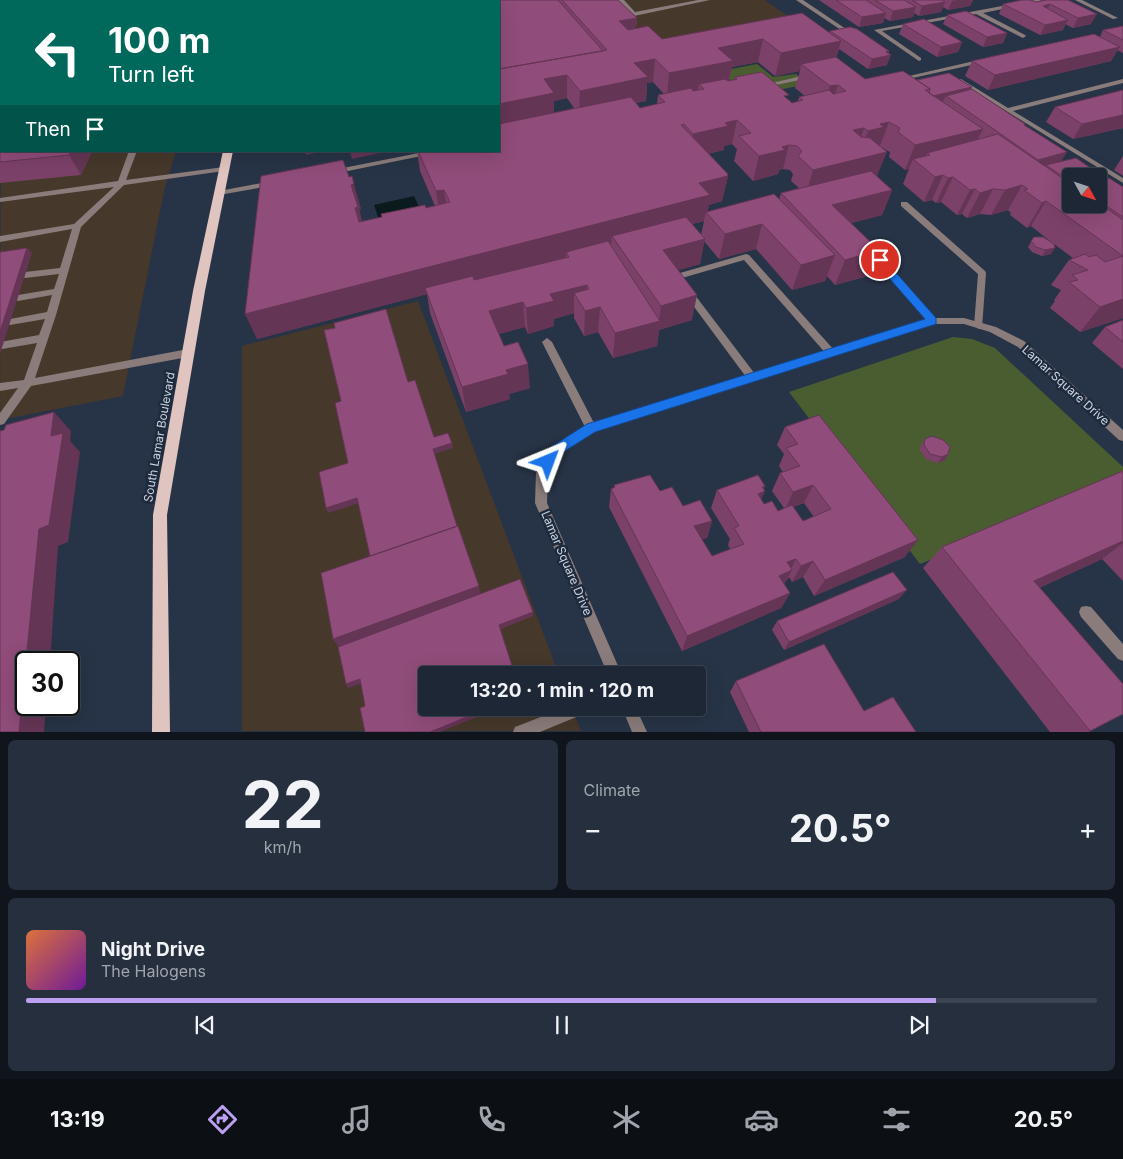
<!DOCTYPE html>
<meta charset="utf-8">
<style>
body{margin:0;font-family:Inter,sans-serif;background:#252f3d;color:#f1f3f6;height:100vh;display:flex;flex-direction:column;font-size:19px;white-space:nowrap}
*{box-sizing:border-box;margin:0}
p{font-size:16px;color:#a0a5ad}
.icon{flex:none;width:28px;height:28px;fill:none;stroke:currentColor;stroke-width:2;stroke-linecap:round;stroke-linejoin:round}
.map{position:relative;height:732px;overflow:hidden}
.details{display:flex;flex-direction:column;gap:8px;padding:8px;background:#10151d;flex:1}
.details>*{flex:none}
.guide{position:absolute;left:0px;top:0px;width:500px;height:152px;box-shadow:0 5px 20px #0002,0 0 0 1px #3b4450;background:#00695c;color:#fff;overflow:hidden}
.needle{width:32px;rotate:130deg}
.controls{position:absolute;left:1062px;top:168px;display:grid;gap:10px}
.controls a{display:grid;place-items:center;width:45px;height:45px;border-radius:5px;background:#1d2735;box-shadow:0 5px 20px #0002,0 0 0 1px #3b4450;font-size:25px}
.speed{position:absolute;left:15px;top:651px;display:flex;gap:10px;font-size:25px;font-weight:700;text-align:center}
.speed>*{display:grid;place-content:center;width:65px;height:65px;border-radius:50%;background:#1d2735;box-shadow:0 5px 20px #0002,0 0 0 1px #3b4450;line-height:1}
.speed .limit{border:2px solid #111;border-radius:8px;background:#fff;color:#111}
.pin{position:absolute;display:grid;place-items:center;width:42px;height:42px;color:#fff;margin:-21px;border:2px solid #fff;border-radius:50%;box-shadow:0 1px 5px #0007}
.me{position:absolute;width:55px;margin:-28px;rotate:44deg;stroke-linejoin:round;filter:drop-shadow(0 0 4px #0008)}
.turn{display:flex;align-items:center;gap:18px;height:105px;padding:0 25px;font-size:22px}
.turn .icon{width:65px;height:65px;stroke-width:2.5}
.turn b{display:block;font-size:35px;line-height:42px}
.then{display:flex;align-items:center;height:48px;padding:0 25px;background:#0003;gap:10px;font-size:19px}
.big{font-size:38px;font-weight:700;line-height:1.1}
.details .tile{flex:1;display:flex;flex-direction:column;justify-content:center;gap:8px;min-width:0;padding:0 18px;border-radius:8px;background:#252f3d}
.details .dial{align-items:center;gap:0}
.dial b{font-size:65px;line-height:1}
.song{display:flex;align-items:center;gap:15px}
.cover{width:60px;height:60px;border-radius:8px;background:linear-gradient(135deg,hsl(20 70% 55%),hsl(280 70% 35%))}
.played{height:5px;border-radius:2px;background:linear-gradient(90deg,#bca0f2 85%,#3b4450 85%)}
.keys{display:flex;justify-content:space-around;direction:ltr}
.heat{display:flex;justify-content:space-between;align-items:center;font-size:28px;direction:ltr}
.details .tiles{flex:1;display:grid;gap:8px;grid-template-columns:1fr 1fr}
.tile:last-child{grid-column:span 2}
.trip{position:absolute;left:418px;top:666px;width:288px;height:50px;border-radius:5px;background:#1d2735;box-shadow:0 5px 20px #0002,0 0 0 1px #3b4450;font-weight:700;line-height:50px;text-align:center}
.tabs{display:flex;height:80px;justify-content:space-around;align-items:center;background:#0c1015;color:#a0a5ad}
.tabs .icon{width:35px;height:35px}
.tabs .active{color:#bca0f2}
.tabs b{font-size:22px;color:#f1f3f6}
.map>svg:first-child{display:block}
</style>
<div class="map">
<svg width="1123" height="732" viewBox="0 0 1123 732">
<rect width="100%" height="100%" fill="#273447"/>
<path fill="#46382b" d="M611,0H765L806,29L664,55Z
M1,87V151H176L164,191L123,396L0,420Z
M418,301L559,675H426V708H572L581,731H242V346Z"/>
<path fill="#4a5d30" d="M757,64L773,77L796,74L808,84L743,97L734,84L721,71Z
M953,337L972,339L995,348L1123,467V483L920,564L789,392Z"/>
<path fill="#0b1b1d" d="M414,196L422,213L380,223L374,205Z"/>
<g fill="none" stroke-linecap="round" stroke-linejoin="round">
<path fill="#8a7c7a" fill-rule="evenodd" d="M618,0H624L635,12L698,0H710L634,16Z
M796,0H803L846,29L841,30Z
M1034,0H1046L983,13L1025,35L1026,36L1023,38L976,14L882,31L921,58V60L919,61L874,30Z
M1075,0H1082L1118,18L1113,19Z
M0,37H1V41H0Z
M983,59L985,60V62L899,81L896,79Z
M802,76L805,78L804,79L762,88L759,86Z
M961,79L1008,108L1123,79V83L1013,111L1123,178V183L959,82V80Z
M129,151H137L126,180L224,167L228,169L224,171L124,185L81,227L56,315L35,378L188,349L193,353L188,357L31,386L4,424L0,425V413L18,388L0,391V383L24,380L37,343L2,349L0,348V342L39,335L45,319L10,325L5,322L10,319L47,312L52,295L18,301L13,298L18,295L54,289L59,274L25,278L21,275L25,272L60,268L72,229L0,242V236L74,224L114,187L0,202V198L118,181Z
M429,151H446L333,174L329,172L333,170Z
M272,181H275V185L219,195L215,193L219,191Z
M901,202H907L985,271L986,273L982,328L979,329L974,326L978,274L901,206Z
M869,245L872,246L935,319L937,321L935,323H929L866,250L865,248Z
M746,254L749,255L834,350L836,353L834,356H828L744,260L682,278L758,378L757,381H749L672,277L673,275Z
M547,338L552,342L595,425L596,428L595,431L591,432L587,431L542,342Z
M1086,606L1091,607L1123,644V661L1118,659L1081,617L1079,612L1081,607Z
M564,708H588L586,713L540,732H513L515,727Z"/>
<path fill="#8a7c7a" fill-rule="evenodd" d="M932,318H964L996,327L1024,341L1123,430V441L1119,440L1018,347L990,332L964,324H932L595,431L559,454L548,474L547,503L622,675H608L535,503L536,473L551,448L587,425Z
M622,708H636L647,732H632Z"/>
<path fill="#e0c4bf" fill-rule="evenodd" d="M254,0H260V1H254Z
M223,151H233L205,291L167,515L170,732H152L153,515L193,291Z"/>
</g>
<path fill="#7c4169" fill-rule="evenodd" d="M0,0L1,1V34H0Z
M446,0H618L637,18L636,28L662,39L829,32L830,31L889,51L887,65L868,69L839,49L836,58L865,79L917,80L971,90L1025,124V125L1061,162L1107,179L1123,187V318L1080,332L1050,308L1055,301L1054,300L1061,290L1051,285L1069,260L1073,258L1054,244L1051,254L1042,256L1032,252L1028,247L1034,237L1050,241L1031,226L1027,228L1010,215L1011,213L1008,210L991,215L980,214L967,218L962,214L957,215L941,202L936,203L932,200L924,202L903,184L909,169L905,170L889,157L890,152L882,148L877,177L892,190L882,215L851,223L868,276L835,285L827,276L825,281L792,290L756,249L719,259L704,241L700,264L678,270L692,320L659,330L657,346L613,358L598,332L584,336L574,318V313L554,319V326L528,334L525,327L499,334L504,346L530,388L509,394L510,399L466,412L430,313L427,294L257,339L349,177L361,209H359L362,222L435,206L420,171L417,151H499V1H447ZM758,62L775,76L800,71L795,88L805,96L799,97L798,101L792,103L788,99L735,77L734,80L729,81L732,67ZM653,82L664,94L658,95L657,104L640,108L636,103L646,101L647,83ZM567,98L574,108L554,113V101ZM732,144L737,149L734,161L753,181L778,174L779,170L783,169L790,170L793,174L791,181L799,188L781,193L779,200L707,212L709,205L722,201L728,176L708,154L724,150V146ZM1071,176H1099V204H1071ZM704,221L701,235L692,224Z
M819,0H973L970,6L948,10L943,7L941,12L919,16L914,13L913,17L890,21L884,18L883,23L859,27Z
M1040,0H1068L1091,24L1073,28L1065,24L1063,30L1040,35L999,14L1003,4L1037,2H1039Z
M947,15L1007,33L1003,43L983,47L943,24Z
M903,24L962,42L958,52L937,57L899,34Z
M1123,26V53L1117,50L1111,61L988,90L965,76L972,61L1100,37L1103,30Z
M1123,90V128L1073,139L1046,122L1055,107Z
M1,101V151H92L81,175L0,183V103Z
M1123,156V176L1114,170Z
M1123,320V369L1092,343L1105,327Z
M785,427L905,557L814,596L803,577L792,582L789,577L784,584L790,593L781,608L682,651L609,507L611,489L614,488V485L660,491L683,506L712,521L707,538L702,539L712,556L730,549L728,545L730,539L711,508L717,490L765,486L761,500L764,504L778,511L784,508L772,491L780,473L783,472L779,466L784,454L777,445ZM804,503L814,517L803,521L793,507Z
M925,439L948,454L945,460L938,463L926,459L920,450L921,445Z
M1123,471V581L1102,559L1039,588L1123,714L1089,732H1050L923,568L942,547Z
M899,599L784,650L772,630L777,621Z
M736,681L864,711L916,732H749L730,692Z"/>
<path fill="#653555" d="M61,0H210L202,1H53Z
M287,0H373V1H288Z
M388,0H442L443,1H389Z
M956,0H973L970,6L948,10L952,1Z
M945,2L941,12L919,16L922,6Z
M1050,4L1045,14L1043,6Z
M0,6H1V24L0,22Z
M916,7L913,17L890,21L893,11Z
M886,13L883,23L859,27L862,17Z
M1097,14L1091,24L1073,28L1078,18Z
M637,18L635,40L619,21Z
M1068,20L1063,30L1040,35L1045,25Z
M1007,33L1003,43L983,47L987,37Z
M763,39L758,62L732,67L728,84L704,89L699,84L698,90L667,97L669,73L718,48Z
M841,41L834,64H801L800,71L775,76L781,53Z
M962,42L958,52L937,57L941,47Z
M1120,47L1111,61L988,90L995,75Z
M889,51L887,56L891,55L887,65L868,69L872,59L886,52Z
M655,59L653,82L647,83L646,101L579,114L580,91L634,63Z
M500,74L567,75V98L554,101V117L499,129Z
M838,85L830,108L822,110L830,86Z
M972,87L967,98L946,96L942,103L928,97Z
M1123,115V128L1073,139L1082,124Z
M737,120L732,144L724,146V150L689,158L693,134L725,123Z
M889,122L880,146L859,156L868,131L880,124Z
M864,128L856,152L853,130Z
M983,129L971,153H927L922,166L913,159L909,169L905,170L915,145Z
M789,145L783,169L779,170L778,174L753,181L759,156Z
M71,151H92L81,175L69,155Z
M305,151H324L306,155Z
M350,151H389L352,159Z
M887,152L877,176L806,195L813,170Z
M1067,152L1057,168L1046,165L1042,172L1029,176L1038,160Z
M943,175L932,200L924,202L935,177Z
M728,176L722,201L709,205L707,213L706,212L704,221L617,244L612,236L611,245L569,256L566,252V257L427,294L425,288L427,294L257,339L245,314L699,183Z
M953,177L941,202L936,203L948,178Z
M354,184L361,209H359L365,232L361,233L355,208L351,185Z
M1022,185L1008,210L991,215L1005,190Z
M975,189L962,214L957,215L970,190Z
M993,189L980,214L967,218L980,193Z
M444,190L448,215L440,216L436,191Z
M892,190L882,215L824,230L832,205Z
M1046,201L1031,226L1027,228L1042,203Z
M762,224L756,249L719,259L725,234Z
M705,239L700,264L659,276L663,250Z
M27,248L32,253L0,354V332Z
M1055,248L1051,254L1042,256L1045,250Z
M879,250L868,276L835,285L845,260Z
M835,255L825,281L792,290L801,265Z
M587,285L586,310L574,293V313L554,319V326L528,334L526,308L550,294Z
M697,295L692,320L659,330L657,346L613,358L615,333L659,321L661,306Z
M1123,299V318L1080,332L1100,307Z
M523,302L525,327L492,336L489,311Z
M600,307L598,332L584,336L585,311Z
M528,364L530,388L509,394L510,399L466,412L462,387L506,370Z
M54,412L71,431L70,441L80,452L68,542L58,546L50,662H26V705H46L44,732H19L39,529Z
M452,443L453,448L434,454L433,449Z
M948,454L945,460L938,463L942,457Z
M813,485L804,503L785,510L793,492Z
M765,486L763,492L765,491L757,509L758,494L762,487Z
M357,498L359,503L328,513L326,508Z
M712,521L707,538L689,543L694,526Z
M918,540L905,557L814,596L825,580Z
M1123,541V543L1102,559L1010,601L1034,581Z
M796,559L789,572L792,570L783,586L770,592L787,562Z
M813,561L803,577L792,582L801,566Z
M479,586L481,599L341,651L333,639Z
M907,590L899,599L784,650L789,642Z
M790,593L781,608L682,651L687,636Z
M533,612V616L499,630V625Z
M360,679L363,683L348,688L346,684Z
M489,708H499L440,732H430Z"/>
<path fill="#904c7a" stroke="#653555" d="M0,0H61L53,1H43V0L35,1H1V6H0Z
M453,0H558L603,51L499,69V1H453Z
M562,0H618L637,18L619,21L628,30L648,26L662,39L802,13L841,41L781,53L763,39L718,48L733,61L669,73L655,59L634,63L648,77L580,91L567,75L544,79L554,93L499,104V68V69L607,50Z
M836,0H866L886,13L862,17Z
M875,0H904L916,7L893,11Z
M912,0H942L945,2L922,6Z
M1022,0H1030L1037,2L1046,0H1045H1068L1097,14L1078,18L1050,4L1043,6L1068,20L1045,25L1003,4Z
M966,11L1007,33L987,37L947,15Z
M924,19L962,42L941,47L903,24Z
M1123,26V40L1103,30Z
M850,27L857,29L889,51L886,52L891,55L872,59L830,31Z
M1094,34L1120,47L995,75L972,61Z
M836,57L865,79L903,71L930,89L925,90L983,129L915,145L898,132L900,128L889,122L880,124L884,127L868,131L864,128L853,130L861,137L870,138L887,152L813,170L798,156L802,151L797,146L789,145L782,147L785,150L759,156L739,136L751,133L737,120L725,123L728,126L693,134L684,124L681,125L727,173L728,176L699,183L710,195L245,314L261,176L343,160L349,177L352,176L354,184L351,185L358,207L355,208L359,222L382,217L381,214L425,205L426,208L450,202L444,190L436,191L418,151H499V124L631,97L640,108L665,102L658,95L691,88L693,91L704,89L699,84L725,79L728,81L737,79L735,77L762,72L789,95L784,96L792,103L803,100L799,97L829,90L833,94L846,91L838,85L830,86L801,64Z
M949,73L972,87L933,96L929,93L930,89L917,80Z
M972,89L1025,124L1024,125L1067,152L1038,160L946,96Z
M1123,90V115L1082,124L1055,107Z
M1,101V116H0V103Z
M1,117V151H71L69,155L0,162V119Z
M998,134L1071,184V204L1099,203L1123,220V299L1100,307L1069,282L1078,280L1072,275L1088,270L1069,260L1085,254L1089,257L1096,255L1105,262L1123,256L1046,201L1042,203L1024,190L1028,189L1022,185L1005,190L993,189L980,193L975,189L970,190L953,177L948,178L943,175L935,177L913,159L930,155L927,153Z
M1076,158L1107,179L1109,178L1123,187V217L1099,201V176H1071V182L1046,165Z
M871,171L892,190L832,205L879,250L845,260L781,193Z
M774,194L835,255L801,265L762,224L725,234L706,212Z
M686,217L705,239L663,250L697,295L661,306L612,236Z
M1034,237H1043L1054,244L1055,248L1045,250L1036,247L1031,241Z
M608,241L660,321L615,333L600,307L585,311L574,293L589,289L587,285L550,294L554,301L526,308L523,302L489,311L504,346L518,342L528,364L506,370L508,374L462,387L425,288L473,276L474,280L569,257L566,252Z
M27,248L0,332V252Z
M386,309L408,382L415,380L434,437L448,433L452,443L433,449L457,526L370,556L357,498L326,508L319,472L348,463L335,403L341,401L324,330L335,328L334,323Z
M1123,320V342L1105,327Z
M54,412L51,436L63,433L49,525L39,529L19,732H0V431L4,430L6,425Z
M819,415L918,540L825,580L813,561L801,566L796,559L787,562L792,570L779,576L790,593L687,636L611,489L615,487L614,485L650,475L660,491L672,487L683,506L700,500L712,521L694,526L712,556L744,544L734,528L739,526L717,490L758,475L765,486L762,487L765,491L758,494L764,504L772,501L778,511L792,505L803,521L831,509L813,485L793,492L780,473L800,466L786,448L798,444L785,427Z
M932,436L943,440L950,447L948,454L942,457L930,454L924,445L925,439Z
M1123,471V541L1034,581L1123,684V714L1090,731L942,547Z
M458,526L479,586L333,639L321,573Z
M893,572L907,590L789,642L777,621Z
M520,579L533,612L499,625L515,675H426V708H489L430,732H365L360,708L365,706L360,679L346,684L338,647Z
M824,644L864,711L893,697L916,732H761L736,681Z"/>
<path fill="#1a73e8" stroke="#114b97" d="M880,257L883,258L936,318V324L595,432L560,454L553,466H544L542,462L551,447L587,424L925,319L876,263L875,260Z"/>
<g text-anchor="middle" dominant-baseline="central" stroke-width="5" stroke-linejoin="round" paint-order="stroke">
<g font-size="12" fill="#cbd3df" stroke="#1e2a3d">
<text transform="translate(1066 385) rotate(42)">Lamar Square Drive</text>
<text transform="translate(159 437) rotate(-80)">South Lamar Boulevard</text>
<text transform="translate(567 563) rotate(67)">Lamar Square Drive</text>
</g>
</g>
</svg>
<div class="controls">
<a><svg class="needle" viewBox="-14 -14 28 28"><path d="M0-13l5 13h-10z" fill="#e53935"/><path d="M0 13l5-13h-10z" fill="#a0a5ad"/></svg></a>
</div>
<div class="speed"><div class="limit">30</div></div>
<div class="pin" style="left:880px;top:260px;background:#d93025"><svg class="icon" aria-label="arrive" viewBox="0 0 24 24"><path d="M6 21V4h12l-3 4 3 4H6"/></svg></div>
<svg class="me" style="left:548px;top:462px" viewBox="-20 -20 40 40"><path d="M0-17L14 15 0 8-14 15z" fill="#1a73e8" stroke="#fff" stroke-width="4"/></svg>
<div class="trip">13:20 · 1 min · 120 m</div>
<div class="guide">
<div class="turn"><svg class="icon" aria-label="left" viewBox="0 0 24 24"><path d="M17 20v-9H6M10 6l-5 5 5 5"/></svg><div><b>100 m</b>Turn left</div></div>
<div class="then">Then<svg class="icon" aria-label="arrive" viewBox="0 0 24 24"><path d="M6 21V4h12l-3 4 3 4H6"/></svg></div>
</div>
</div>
<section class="details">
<div class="tiles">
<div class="tile dial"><b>22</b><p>km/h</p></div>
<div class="tile"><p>Climate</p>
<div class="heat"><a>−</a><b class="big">20.5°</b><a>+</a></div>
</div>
<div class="tile">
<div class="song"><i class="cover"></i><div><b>Night Drive</b><p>The Halogens</p></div></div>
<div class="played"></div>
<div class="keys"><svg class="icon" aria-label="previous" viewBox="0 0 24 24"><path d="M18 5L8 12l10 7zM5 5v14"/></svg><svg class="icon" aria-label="pause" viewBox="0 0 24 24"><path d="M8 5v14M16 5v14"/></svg><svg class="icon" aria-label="next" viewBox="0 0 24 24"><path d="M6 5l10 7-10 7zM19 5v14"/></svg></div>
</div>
</div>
</section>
<nav class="tabs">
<b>13:19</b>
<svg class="icon active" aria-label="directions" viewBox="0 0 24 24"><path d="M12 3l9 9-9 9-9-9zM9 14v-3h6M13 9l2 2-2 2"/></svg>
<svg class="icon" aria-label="music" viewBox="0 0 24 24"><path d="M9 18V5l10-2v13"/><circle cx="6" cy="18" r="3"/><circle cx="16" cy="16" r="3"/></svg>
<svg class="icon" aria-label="phone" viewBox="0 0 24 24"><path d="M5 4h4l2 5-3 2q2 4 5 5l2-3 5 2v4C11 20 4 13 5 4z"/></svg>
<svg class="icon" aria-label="climate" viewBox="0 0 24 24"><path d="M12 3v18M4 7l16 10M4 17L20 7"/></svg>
<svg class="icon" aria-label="car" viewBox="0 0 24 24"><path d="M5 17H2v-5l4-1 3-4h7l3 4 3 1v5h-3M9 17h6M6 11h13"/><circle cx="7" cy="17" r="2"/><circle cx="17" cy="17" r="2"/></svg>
<svg class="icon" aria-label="filters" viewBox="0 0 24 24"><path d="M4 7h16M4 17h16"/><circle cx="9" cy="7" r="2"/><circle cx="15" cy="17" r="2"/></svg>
<b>20.5°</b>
</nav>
